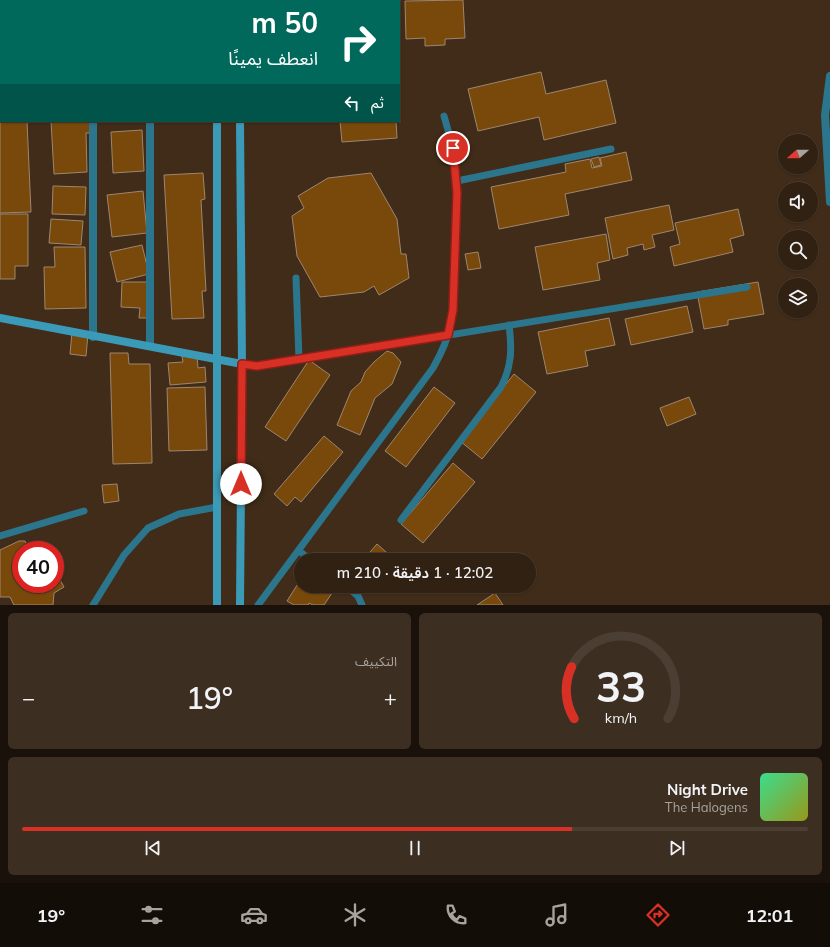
<!DOCTYPE html>
<html lang="ar">
<meta charset="utf-8">
<style>
body{margin:0;font-family:Mulish,"Noto Sans Arabic",sans-serif;background:#3c2e20;color:#f1f3f6;direction:rtl;height:100vh;display:flex;flex-direction:column;font-size:15px;white-space:nowrap}
*{box-sizing:border-box;margin:0}
p{font-size:13px;color:#a8a39f}
.icon{flex:none;width:22px;height:22px;fill:none;stroke:currentColor;stroke-width:2;stroke-linecap:round;stroke-linejoin:round}
.map{position:relative;height:605px;overflow:hidden;direction:ltr}
.sheet{display:flex;flex-direction:column;gap:8px;padding:8px;background:#1a120a;flex:1}
.sheet>*{flex:none}
.hud{position:absolute;left:0px;top:0px;width:400px;height:122px;box-shadow:0 1px 3px #0004,0 0 0 1px #4b3e32;direction:rtl;background:#00695c;color:#fff;overflow:hidden}
.needle{width:26px;rotate:249deg}
.buttons{position:absolute;left:778px;top:134px;display:grid;gap:8px}
.buttons a{display:grid;place-items:center;width:40px;height:40px;border-radius:50%;background:#302112;box-shadow:0 1px 3px #0004,0 0 0 1px #4b3e32;font-size:20px}
.speed{position:absolute;left:12px;top:541px;display:flex;gap:8px;font-size:20px;font-weight:700;text-align:center}
.speed>*{display:grid;place-content:center;width:52px;height:52px;border-radius:50%;background:#302112;box-shadow:0 1px 3px #0004,0 0 0 1px #4b3e32;line-height:1}
.speed .limit{border:6px solid #d22;background:#fff;color:#111}
.pin{position:absolute;display:grid;place-items:center;width:34px;height:34px;color:#fff;margin:-17px;border:2px solid #fff;border-radius:50%;box-shadow:0 1px 4px #0007}
.me{position:absolute;width:44px;margin:-22px;rotate:0deg;stroke-linejoin:round;filter:drop-shadow(0 0 3px #0008)}
.turn{display:flex;align-items:center;gap:14px;height:84px;padding:0 16px;font-size:18px}
.turn .icon{width:52px;height:52px;stroke-width:2.5}
.turn b{display:block;font-size:28px;line-height:34px}
.then{display:flex;align-items:center;height:38px;padding:0 16px;background:#0003;gap:8px;font-size:15px}
.big{font-size:30px;font-weight:600;line-height:1.1}
.sheet .widget{flex:1;display:flex;flex-direction:column;justify-content:center;gap:6px;min-width:0;padding:0 14px;border-radius:6px;background:#3c2e20}
.sheet .dial{align-items:center;gap:0}
.dial svg{height:104px;overflow:visible;fill:none;stroke:#4b3e32;stroke-width:7;stroke-linecap:round;text-anchor:middle}
.dial text{fill:#f1f3f6;stroke:none}
.song{display:flex;align-items:center;gap:12px}
.cover{width:48px;height:48px;border-radius:6px;background:linear-gradient(135deg,hsl(150 70% 55%),hsl(60 70% 35%))}
.played{height:4px;border-radius:2px;background:linear-gradient(90deg,#d93025 70%,#4b3e32 70%)}
.keys{display:flex;justify-content:space-around;direction:ltr}
.heat{display:flex;justify-content:space-between;align-items:center;font-size:22px;direction:ltr}
.sheet .tiles{flex:1;display:grid;gap:8px;grid-template-columns:1fr 1fr}
.widget:last-child{grid-column:span 2}
.trip{position:absolute;left:294px;top:553px;width:242px;height:40px;border-radius:20px;background:#302112;box-shadow:0 1px 3px #0004,0 0 0 1px #4b3e32;font-weight:600;line-height:40px;text-align:center;direction:rtl}
.menu{display:flex;height:64px;justify-content:space-around;align-items:center;background:#130d07;color:#a8a39f}
.menu .icon{width:28px;height:28px}
.menu .on{color:#d93025}
.menu b{font-size:18px;color:#f1f3f6}
.map>svg:first-child{display:block}
</style>
<div class="map">
<svg width="830" height="605" viewBox="0 0 830 605">
<rect width="100%" height="100%" fill="#402c18"/>
<path fill="#78490b" stroke="#9e866f" d="M53,0H93V1H53Z
M114,0H149V1H114Z
M173,0H205V1H173Z
M284,0H399V5V1Z
M463,0L465,38L445,39V45L425,46V38L406,39L405,1Z
M0,13H1L0,75Z
M541,72L546,94L606,80L616,123L544,140L539,117L478,131L468,89Z
M0,110L1,121H27L31,212L0,213Z
M51,121H92V133H86L87,172L54,174Z
M340,121H396L397,138L342,142Z
M142,130L144,171L113,173L111,132Z
M626,152L632,180L565,194L569,215L499,229L491,187L566,172L565,164L590,159L592,168L602,166L600,158Z
M599,157L601,165L594,167L591,159Z
M203,173L205,199L201,200L206,291H202L204,318L172,319L164,175Z
M371,173L397,219L401,254H406L409,278L379,295L374,286L364,292L320,297L297,256L292,216L304,208L298,196L328,178Z
M53,186L86,187L85,215L52,214Z
M143,191L147,233L112,237L107,195Z
M669,205L674,230L652,235L655,247L644,250L643,244L627,248L628,255L613,259L605,218Z
M738,209L744,235L730,239L733,252L674,266L670,247L680,244L675,223Z
M0,214H28V266H15V279H0Z
M51,219L83,221L81,245L49,243Z
M606,234L610,260L597,263L600,280L543,290L535,247Z
M142,245L149,274L117,282L110,252Z
M54,247H85L86,308L45,309L44,267H55Z
M478,252L481,268L468,270L465,254Z
M122,282H151V318H139L140,308L121,307Z
M758,282L764,314L728,320V325L704,329L697,292Z
M687,306L693,332L631,345L625,319Z
M609,318L615,345L585,351L588,366L547,374L538,332Z
M72,332L88,334L86,356L70,354Z
M387,351L393,353L401,362L392,384L375,398L360,435L337,425L351,391L361,382L365,372L374,362Z
M110,353H128L129,364H150L152,463L113,464Z
M197,355L198,368L205,367L206,382L170,385L168,363L183,362L182,356Z
M309,360L330,375L286,441L265,427Z
M514,374L536,392L482,459L460,441Z
M205,387L207,450L169,451L167,388Z
M434,387L455,403L406,467L385,451Z
M689,397L696,414L667,426L660,408Z
M324,436L343,452L301,502L295,497L287,506L274,494Z
M453,463L475,482L423,543L401,524Z
M117,484L119,501L104,503L102,485Z
M19,541H25L29,550H21V584H55V571L64,587L54,593L53,605H14L10,597H0V550Z
M377,544L395,560H363Z
M301,579V586H321L332,593L324,605H313L309,603L308,605H294L287,601Z
M495,593L503,605H477Z"/>
<g fill="none" stroke-linecap="round" stroke-linejoin="round">
<path stroke="#2b768d" stroke-width="7" d="M457,181L611,149
M296,278L299,359
M242,364L257,366L269,364L747,287
M401,520L501,387C512,366 512,349 509,325
M0,536L84,511
M299,551L311,560
M346,586L358,596L362,605
M93,605L124,555L148,528L179,514L217,507
M258,605L433,368C441,354 448,339 451,323C455,302 454,280 455,259C456,208 460,166 444,116"/>
<path stroke="#2b768d" stroke-width="8" d="M93,0V1
M150,1V0
M830,76L825,115L830,202
M93,121V337
M150,346V121"/>
<path stroke="#3b9ab7" stroke-width="8" d="M217,0V1
M239,0V1
M240,121L242,364L240,605
M0,318L242,364
M217,605V121"/>
</g>
<g fill="none" stroke-linecap="round" stroke-linejoin="round">
<defs>
<path id="route" d="M241,484L242,364L257,366L448,335L453,310L457,193L453,148"/>
</defs>
<use href="#route" stroke="#8d1f18" stroke-width="10"/>
<use href="#route" stroke="#d93025" stroke-width="7"/>
</g>
</svg>
<div class="buttons">
<a><svg class="needle" viewBox="-14 -14 28 28"><path d="M0-13l5 13h-10z" fill="#e53935"/><path d="M0 13l5-13h-10z" fill="#a8a39f"/></svg></a>
<a><svg class="icon" aria-label="sound" viewBox="0 0 24 24"><path d="M4 9h4l5-4v14l-5-4H4zM17 9q2 3 0 6"/></svg></a>
<a><svg class="icon" aria-label="search" viewBox="0 0 24 24"><circle cx="10" cy="10" r="6"/><path d="M15 15l6 6"/></svg></a>
<a><svg class="icon" aria-label="layers" viewBox="0 0 24 24"><path d="M12 4l9 5-9 5-9-5zM3 14l9 5 9-5"/></svg></a>
</div>
<div class="speed"><div class="limit">40</div></div>
<div class="pin" style="left:453px;top:148px;background:#d93025"><svg class="icon" aria-label="arrive" viewBox="0 0 24 24"><path d="M6 21V4h12l-3 4 3 4H6"/></svg></div>
<svg class="me" style="left:241px;top:484px" viewBox="-20 -20 40 40"><circle r="19" fill="#fff"/><path d="M0-13L10 11 0 6-10 11z" fill="#d93025"/></svg>
<div class="trip">12:02 · 1 دقيقة · 210 m</div>
<div class="hud">
<div class="turn"><svg class="icon" aria-label="right" viewBox="0 0 24 24"><path d="M7 20v-9h11M14 6l5 5-5 5"/></svg><div><b>50 m</b>انعطف يمينًا</div></div>
<div class="then">ثم<svg class="icon" aria-label="left" viewBox="0 0 24 24"><path d="M17 20v-9H6M10 6l-5 5 5 5"/></svg></div>
</div>
</div>
<section class="sheet">
<div class="tiles">
<div class="widget dial"><svg viewBox="0 0 100 80">
<path d="M14 69A42 42 0 1 1 86 69"/>
<path d="M14 69A42 42 0 0 1 12 29" stroke="#d93025"/>
<text x="50" y="56" font-size="32" font-weight="700">33</text>
<text x="50" y="72" font-size="11">km/h</text>
</svg></div>
<div class="widget"><p>التكييف</p>
<div class="heat"><a>−</a><b class="big">19°</b><a>+</a></div>
</div>
<div class="widget">
<div class="song"><i class="cover"></i><div><b>Night Drive</b><p>The Halogens</p></div></div>
<div class="played"></div>
<div class="keys"><svg class="icon" aria-label="previous" viewBox="0 0 24 24"><path d="M18 5L8 12l10 7zM5 5v14"/></svg><svg class="icon" aria-label="pause" viewBox="0 0 24 24"><path d="M8 5v14M16 5v14"/></svg><svg class="icon" aria-label="next" viewBox="0 0 24 24"><path d="M6 5l10 7-10 7zM19 5v14"/></svg></div>
</div>
</div>
</section>
<nav class="menu">
<b>12:01</b>
<svg class="icon on" aria-label="directions" viewBox="0 0 24 24"><path d="M12 3l9 9-9 9-9-9zM9 14v-3h6M13 9l2 2-2 2"/></svg>
<svg class="icon" aria-label="music" viewBox="0 0 24 24"><path d="M9 18V5l10-2v13"/><circle cx="6" cy="18" r="3"/><circle cx="16" cy="16" r="3"/></svg>
<svg class="icon" aria-label="phone" viewBox="0 0 24 24"><path d="M5 4h4l2 5-3 2q2 4 5 5l2-3 5 2v4C11 20 4 13 5 4z"/></svg>
<svg class="icon" aria-label="climate" viewBox="0 0 24 24"><path d="M12 3v18M4 7l16 10M4 17L20 7"/></svg>
<svg class="icon" aria-label="car" viewBox="0 0 24 24"><path d="M5 17H2v-5l4-1 3-4h7l3 4 3 1v5h-3M9 17h6M6 11h13"/><circle cx="7" cy="17" r="2"/><circle cx="17" cy="17" r="2"/></svg>
<svg class="icon" aria-label="filters" viewBox="0 0 24 24"><path d="M4 7h16M4 17h16"/><circle cx="9" cy="7" r="2"/><circle cx="15" cy="17" r="2"/></svg>
<b>19°</b>
</nav>
